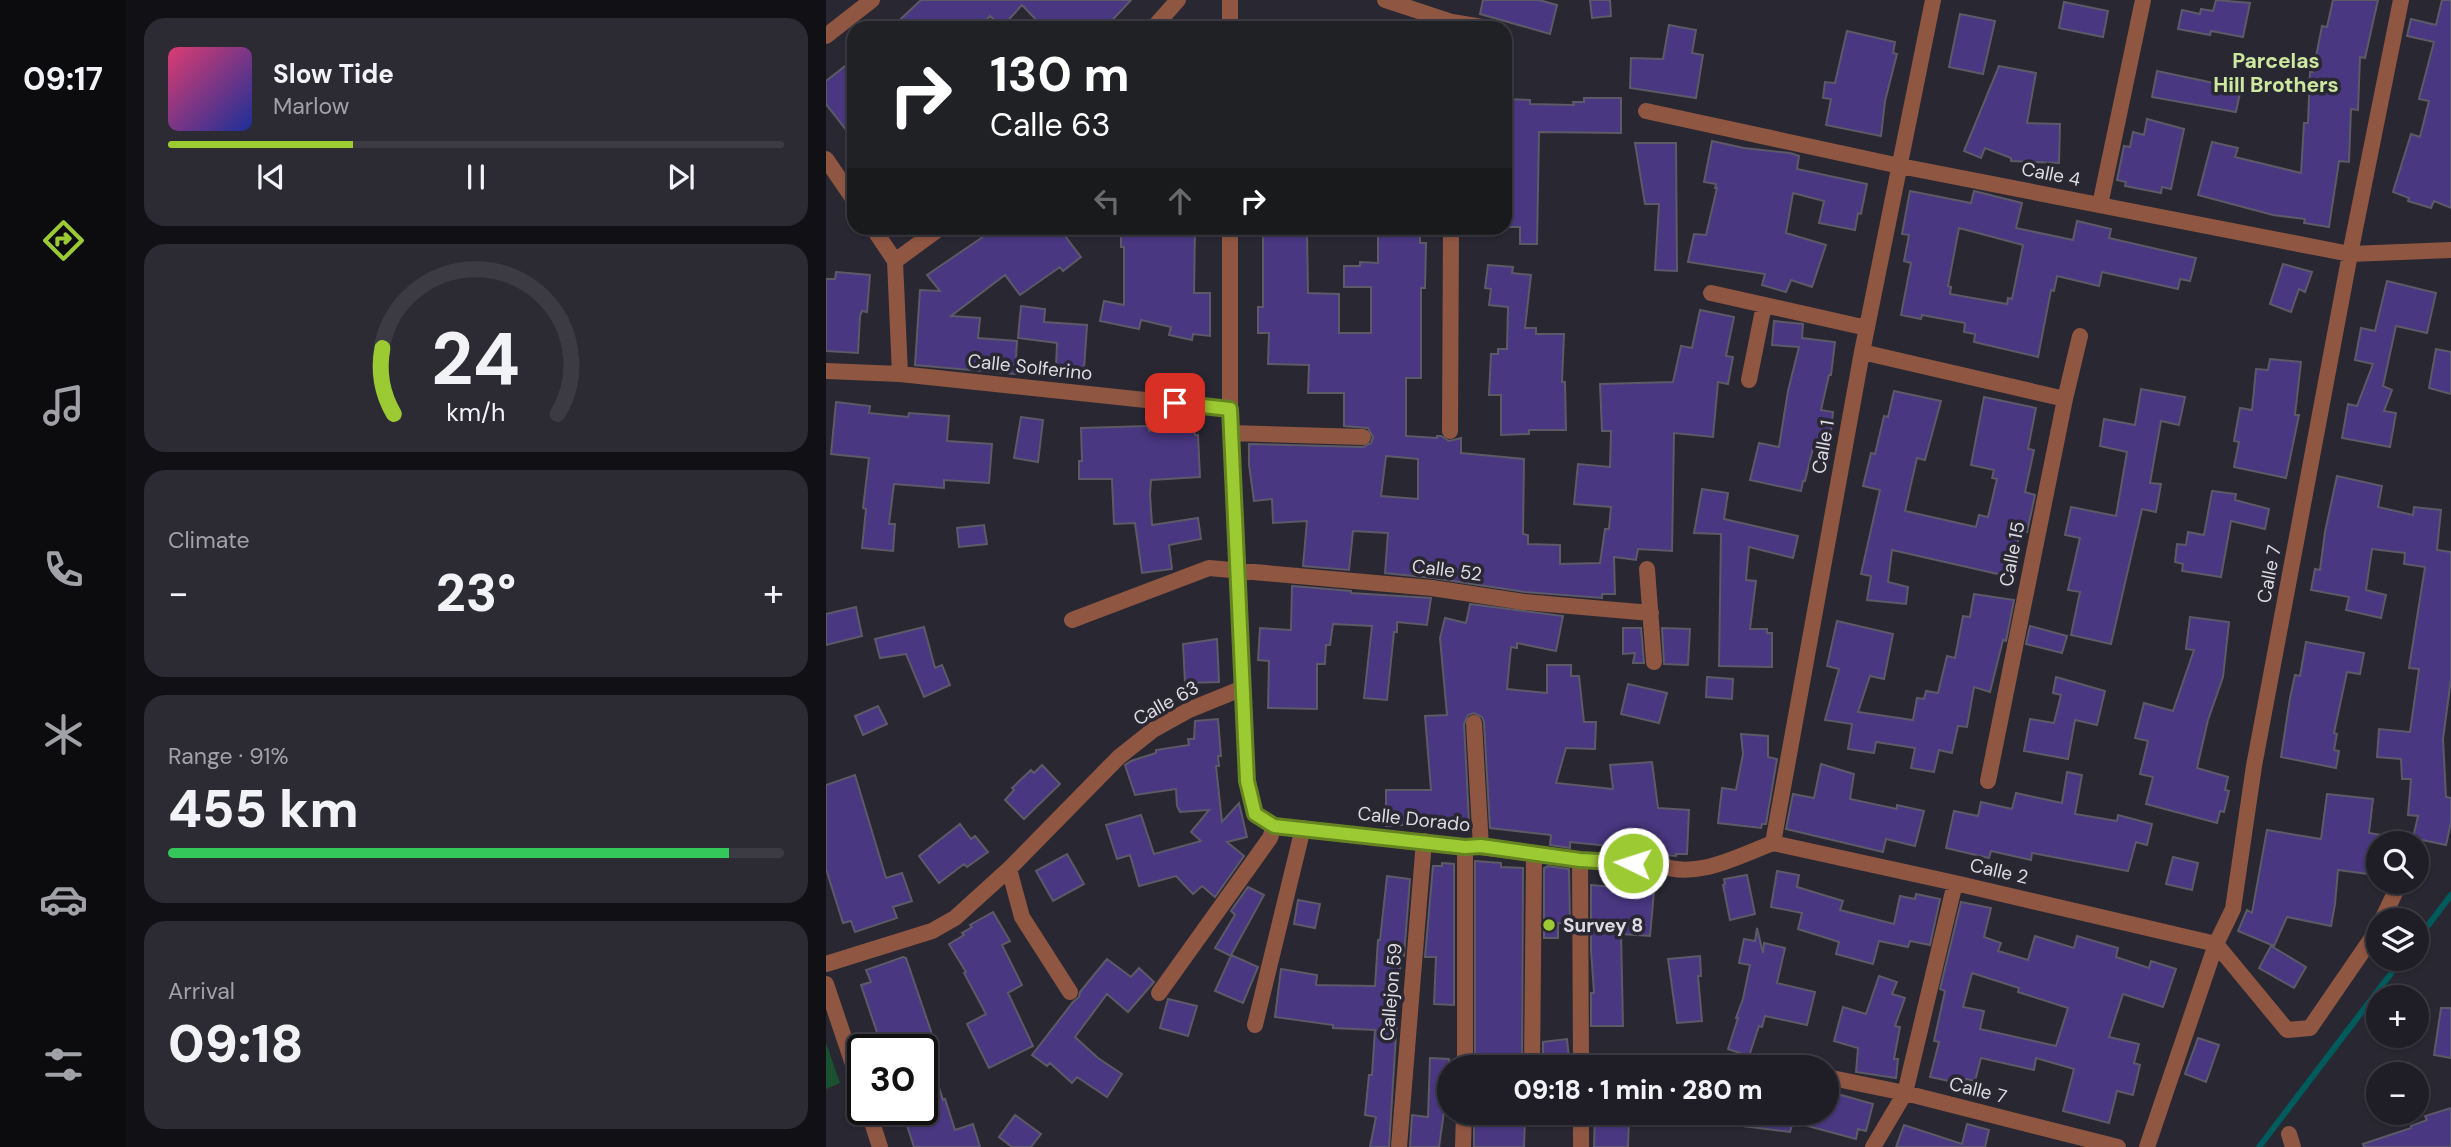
<!DOCTYPE html>
<meta charset="utf-8">
<style>
body{margin:0;font-family:"DM Sans",sans-serif;background:#2c2a32;color:#f1f3f6;height:100vh;display:flex;flex-direction:column;font-size:26px;white-space:nowrap}
*{box-sizing:border-box;margin:0}
p{font-size:23px;color:#a1a2a7}
.icon{flex:none;width:38px;height:38px;fill:none;stroke:currentColor;stroke-width:2;stroke-linecap:round;stroke-linejoin:round}
.map{position:relative;flex:1;overflow:hidden}
.details{display:flex;flex-direction:column;gap:18px;padding:18px;background:#111015;width:700px}
.details>*{flex:none}
.banner{position:absolute;left:21px;top:21px;width:665px;height:214px;border-radius:21px;box-shadow:0 2px 5px #0004,0 0 0 2px #3c3b43;background:#202124;color:#fff;overflow:hidden}
.tools{position:absolute;left:1540px;top:831px;display:grid;gap:14px}
.tools a{display:grid;place-items:center;width:63px;height:63px;border-radius:50%;background:#1f1d26;box-shadow:0 2px 5px #0004,0 0 0 2px #3c3b43;font-size:35px}
.speed{position:absolute;left:21px;top:1034px;display:flex;gap:14px;font-size:35px;font-weight:700;text-align:center}
.speed>*{display:grid;place-content:center;width:91px;height:91px;border-radius:50%;background:#1f1d26;box-shadow:0 2px 5px #0004,0 0 0 2px #3c3b43;line-height:1}
.speed .limit{border:4px solid #111;border-radius:10px;background:#fff;color:#111}
.pin{position:absolute;display:grid;place-items:center;width:60px;height:60px;color:#fff;margin:-30px;border-radius:14px;box-shadow:0 4px 10px #0006}
.me{position:absolute;width:77px;margin:-38px;rotate:274deg;stroke-linejoin:round;filter:drop-shadow(0 0 5px #0008)}
.turn{display:flex;align-items:center;gap:24px;height:147px;padding:0 28px;font-size:32px}
.turn .icon{width:91px;height:91px;stroke-width:2.5}
.turn b{display:block;font-size:49px;line-height:60px}
.lanes{display:flex;align-items:center;height:66px;padding:0 28px;background:#0003;justify-content:center;gap:35px;direction:ltr}
.lanes .off{opacity:.35}
.big{font-size:52px;font-weight:800;line-height:1.1}
.details .widget{flex:1;display:flex;flex-direction:column;justify-content:center;gap:10px;min-width:0;padding:0 24px;border-radius:21px;background:#2c2a32}
.details .dial{align-items:center;gap:0}
.dial svg{height:182px;overflow:visible;fill:none;stroke:#3c3b43;stroke-width:7;stroke-linecap:round;text-anchor:middle}
.dial text{fill:#f1f3f6;stroke:none}
.song{display:flex;align-items:center;gap:21px}
.cover{width:84px;height:84px;border-radius:10px;background:linear-gradient(135deg,hsl(340 70% 55%),hsl(230 70% 35%))}
.played{height:7px;border-radius:4px;background:linear-gradient(90deg,#9cca32 30%,#3c3b43 30%)}
.keys{display:flex;justify-content:space-around;direction:ltr}
.heat{display:flex;justify-content:space-between;align-items:center;font-size:38px;direction:ltr}
.charge{height:10px;border-radius:5px;background:linear-gradient(90deg,#34c759 91%,#3c3b43 0)}
.trip{position:absolute;left:611px;top:1055px;width:402px;height:70px;border-radius:35px;background:#1f1d26;box-shadow:0 2px 5px #0004,0 0 0 2px #3c3b43;font-weight:800;line-height:70px;text-align:center}
main{display:flex;flex:1;min-height:0}
.dock{display:flex;flex-direction:column;width:126px;justify-content:space-around;align-items:center;background:#0c0c0f;color:#a1a2a7}
.dock .icon{width:49px;height:49px}
.dock .on{color:#9cca32}
.dock b{font-size:32px;color:#f1f3f6}
.map>svg:first-child{display:block}
</style>
<main>
<nav class="dock">
<b>09:17</b>
<svg class="icon on" aria-label="directions" viewBox="0 0 24 24"><path d="M12 3l9 9-9 9-9-9zM9 14v-3h6M13 9l2 2-2 2"/></svg>
<svg class="icon" aria-label="music" viewBox="0 0 24 24"><path d="M9 18V5l10-2v13"/><circle cx="6" cy="18" r="3"/><circle cx="16" cy="16" r="3"/></svg>
<svg class="icon" aria-label="phone" viewBox="0 0 24 24"><path d="M5 4h4l2 5-3 2q2 4 5 5l2-3 5 2v4C11 20 4 13 5 4z"/></svg>
<svg class="icon" aria-label="climate" viewBox="0 0 24 24"><path d="M12 3v18M4 7l16 10M4 17L20 7"/></svg>
<svg class="icon" aria-label="car" viewBox="0 0 24 24"><path d="M5 17H2v-5l4-1 3-4h7l3 4 3 1v5h-3M9 17h6M6 11h13"/><circle cx="7" cy="17" r="2"/><circle cx="17" cy="17" r="2"/></svg>
<svg class="icon" aria-label="filters" viewBox="0 0 24 24"><path d="M4 7h16M4 17h16"/><circle cx="9" cy="7" r="2"/><circle cx="15" cy="17" r="2"/></svg>
</nav>
<section class="details">
<div class="widget">
<div class="song"><i class="cover"></i><div><b>Slow Tide</b><p>Marlow</p></div></div>
<div class="played"></div>
<div class="keys"><svg class="icon" aria-label="previous" viewBox="0 0 24 24"><path d="M18 5L8 12l10 7zM5 5v14"/></svg><svg class="icon" aria-label="pause" viewBox="0 0 24 24"><path d="M8 5v14M16 5v14"/></svg><svg class="icon" aria-label="next" viewBox="0 0 24 24"><path d="M6 5l10 7-10 7zM19 5v14"/></svg></div>
</div>
<div class="widget dial"><svg viewBox="0 0 100 80">
<path d="M14 69A42 42 0 1 1 86 69"/>
<path d="M14 69A42 42 0 0 1 9 40" stroke="#9cca32"/>
<text x="50" y="56" font-size="32" font-weight="700">24</text>
<text x="50" y="72" font-size="11">km/h</text>
</svg></div>
<div class="widget"><p>Climate</p>
<div class="heat"><a>−</a><b class="big">23°</b><a>+</a></div>
</div>
<div class="widget"><p>Range · 91%</p><b class="big">455 km</b><div class="charge"></div></div>
<div class="widget"><p>Arrival</p><b class="big">09:18</b></div>
</section>
<div class="map">
<svg width="1625" height="1147" viewBox="0 0 1625 1147">
<rect width="100%" height="100%" fill="#292732"/>
<path fill="#1a5131" d="M0,1043L14,1083L0,1089Z"/>
<g fill="none" stroke-linecap="round" stroke-linejoin="round">
<path stroke="#005b5d" stroke-width="6" d="M1591,940L1625,895
M1433,1147L1576,959"/>
</g>
<path fill="#493782" stroke="#5c5a67" stroke-width="2" fill-rule="evenodd" d="M95,0H305L279,28H218L196,5L176,27L164,16L153,28H65Z
M657,0H713L731,5L724,34L654,14Z
M764,0H784L785,16L766,18Z
M1390,0L1424,3L1417,37L1385,31L1384,35L1352,29L1356,10L1374,14L1375,9L1387,11Z
M1507,0H1552L1539,58L1534,57L1532,110L1525,109L1523,162L1513,161L1503,227L1478,223L1479,219L1447,215L1372,195L1386,142L1412,148L1409,157L1475,173L1478,123H1482L1484,72H1487L1496,26L1501,27Z
M1616,0H1625V208L1608,201L1605,208L1582,201L1583,198L1567,192L1585,134L1594,137L1603,101L1593,99L1608,42L1581,36L1585,19L1610,25Z
M1238,2L1282,11L1277,37L1233,28Z
M1134,14L1169,21L1157,74L1123,67Z
M843,25L870,30L866,53L877,55L870,98L804,88L805,58L837,59Z
M1021,31L1069,42L1067,53L1071,54L1059,101L1055,136L1000,125L1005,99L997,98L999,82L1009,83Z
M28,59V140L0,104V81Z
M1173,66L1210,73L1201,123L1234,124L1233,163L1185,161V158L1159,148L1155,158L1138,151Z
M1331,71L1388,83L1390,78L1405,81L1404,86L1415,88L1410,112L1326,97Z
M758,98H795V133L713,132L711,244H694V227H679V99L704,100V104L748,105L747,102H758Z
M1321,119L1358,129L1345,189L1336,187L1335,193L1299,186L1300,182L1291,180L1298,146L1304,147L1307,132L1318,135Z
M886,141L918,148L964,153L973,156L971,169L1041,184L1035,214L1032,213L1029,230L993,223L998,201L967,193L960,233L1000,245L986,287L965,280L960,292L936,285L939,274L862,262L868,234L880,235L891,188H889L890,184L878,182Z
M809,143H850L851,271L829,270L833,204H819Z
M1084,191L1145,203L1148,191L1196,203L1190,228L1247,240L1251,221L1285,229L1283,238L1370,258L1364,281L1354,279L1352,289L1276,272L1273,286L1231,276L1228,291L1225,290L1212,357L1148,342L1149,334L1138,332L1139,323L1096,315L1095,319L1075,315L1085,263L1078,261L1083,235L1076,234ZM1133,228L1197,245L1186,299L1182,298L1181,304L1124,294L1125,287L1122,286Z
M170,228H233L255,257L237,271L234,267L194,295L179,275L125,316L154,318L152,338L191,341L189,374L89,365L94,290L114,291L101,275Z
M298,228H369L368,293H384V336L367,334L366,340L343,335L345,327L315,320L313,329L274,321L278,301L298,305V247H295V230H298Z
M437,228H481L482,293L513,294V333H545V287H518V266H534V262L552,263V228H594V243H600L599,288H595V378H580V436L611,438V436H615L623,441L635,438V453L698,459L697,534L702,535V544L734,545V564L774,563L779,529H783L785,507L748,504L752,464L784,467L785,431H776L774,384L847,382L855,346L866,348L874,310L908,317L900,356L907,357L902,384L892,382L887,437L848,433L846,551L812,549L810,560L788,557L789,594H776V598L699,592L607,578L559,573L562,533L527,531L523,570L477,566L481,521L447,523L446,499L428,501L423,465V444L537,447L545,443L547,437L542,428L518,426V393H482L483,365L442,364L443,333H432V307H437ZM560,456L592,459V499L555,496Z
M1457,264L1486,272L1479,292L1473,289L1465,312L1444,304Z
M662,265L687,267L686,273L705,275L699,328H710V334H738L736,382H739L740,430H703V434L675,435V395H663L665,354H672V349H681L682,307L663,305L665,289L659,288Z
M10,272L44,275L41,312L36,311L34,316L32,353L0,351V279H9Z
M1561,281L1610,293L1601,333L1570,326L1557,386L1566,390L1558,411L1570,413L1564,447L1516,438L1522,404L1531,406L1547,364L1529,360L1535,328L1549,331Z
M195,306L219,309L218,322L261,325L258,369L230,367L231,343L192,338Z
M948,321L977,324L976,338L1009,342L1005,375H1003L995,410L1007,412L1003,451L987,448L979,481H977L975,491L924,480L933,443L953,447L962,391L973,347L946,345Z
M1610,349L1625,352V394L1603,388Z
M1444,359L1475,362L1469,415H1473L1460,478L1408,467L1413,442L1408,441L1414,408L1426,410L1430,369L1442,370Z
M1315,389L1359,397L1353,425L1335,421L1324,483L1335,484L1330,512L1316,509L1285,644L1245,635L1254,592L1242,590L1254,538L1239,535L1245,507L1290,516L1301,452L1274,446L1278,419L1309,425Z
M1068,391L1115,401L1099,460L1091,458L1079,511L1150,527L1153,515L1162,517L1171,479L1166,478L1168,470L1145,465L1158,397L1210,408L1202,449L1208,450L1199,492L1209,495L1201,532L1194,531L1185,577L1066,550L1062,582L1082,587L1080,604L1041,600L1045,576L1035,574L1054,490L1037,486L1045,453L1049,454L1058,416L1062,417Z
M10,402L44,406L43,413L82,417L83,413L123,416L121,441L166,444L163,483L118,480V488L68,484L63,524H69L67,551L36,548L40,509L37,508L43,458L5,454Z
M195,417L217,420L212,462L188,458Z
M322,426L323,431L368,428L369,435H372L374,477L325,480L324,494L326,525L372,518L375,539L343,545L346,569L316,573L309,523L288,524L286,479H253V461H256L255,428Z
M1511,476L1556,486L1552,507L1587,515L1588,507L1615,510L1611,550L1625,552V679L1617,739L1620,797L1625,798V822L1620,845L1587,838L1592,816L1582,815L1585,779H1576L1575,759L1551,757L1553,729L1584,732L1593,669L1583,668L1599,567L1578,564L1579,553L1546,549L1540,590L1560,595L1555,618L1520,610L1523,597L1485,590L1489,569L1494,570L1499,532Z
M876,489L902,493L898,519L972,536L967,558L923,547L920,580L930,581L924,629H941V633H946V667L893,666L895,534L868,533Z
M1386,491L1410,494L1409,500L1443,509L1439,529L1405,521L1395,577L1356,571L1357,564L1349,562L1351,544L1360,545L1362,532L1378,535Z
M158,525L161,544L133,547L131,528Z
M466,586L525,591V593L605,598L601,625L571,622V632H568L561,700L538,698L546,626L507,624L504,645H500L499,664H491V709L442,708L443,661L432,660L434,628L465,630Z
M1148,594L1188,600L1180,641L1177,640L1164,692L1148,687L1141,727L1132,726L1126,753L1113,750L1108,772L1085,768L1089,748L1050,742L1048,753L1022,749L1026,724L999,720L1013,669L1001,666L1011,621L1067,634L1058,679L1044,676L1032,712L1087,720L1091,698L1098,699L1100,691L1112,693L1121,656L1129,658L1137,616L1144,617Z
M644,604L737,616L730,651L691,643V648L685,647L681,689L721,693V665H745V676H753L758,722H770L769,749L740,748L730,783L787,789L784,765L826,762L832,808L863,810L861,854H850V856L824,854V850L784,844L783,846L744,842V848L724,845L725,835L664,828L658,722L656,717L648,713L642,715L638,724L643,821L560,826V790H605L599,716L621,715L614,638L619,618L640,623Z
M30,607L36,636L0,645V614Z
M1364,617L1403,622L1397,677L1382,720L1371,768L1402,777L1399,790L1403,791L1398,812L1394,811L1391,823L1320,804L1327,777L1314,774L1322,741L1309,738L1318,703L1347,711L1368,650L1360,649Z
M1204,626L1241,636L1236,653L1200,644Z
M98,627L109,668L116,665L124,685L98,697L80,654L54,658L49,639Z
M797,628H815L818,663H807L809,653L797,654Z
M836,628L864,629L862,665L838,664Z
M391,639L393,682L359,683L357,644Z
M1480,642L1538,653L1534,674L1521,672L1508,733L1511,734L1508,750L1513,751L1510,768L1455,757L1464,698L1469,675L1474,676Z
M881,677L907,679L906,699L880,697Z
M1230,677L1279,691L1271,725L1249,720L1242,759L1198,751L1204,719L1228,723L1235,695L1227,693Z
M802,684L841,693L833,723L795,714Z
M52,706L61,724L37,735L29,716Z
M392,719L395,756H392L393,766H390L396,822L413,803L421,837L401,842L418,856L389,897L376,886L367,894L350,876L313,886L304,855L291,859L280,825L315,815L328,854L375,841L365,832L383,810L354,812L351,806L350,789L309,795L299,765L305,761L330,753V750L363,745L362,739H368L369,721Z
M915,734L942,736V757L951,759L940,824H936L935,828L892,823L896,788L910,790L917,754Z
M995,764L1028,774L1024,799L1071,809V805L1098,811L1089,846L1060,839L1057,852L960,829L967,794L988,798Z
M216,765L234,784L198,819L179,800L188,790L186,788L205,770L208,773Z
M1241,772L1256,775L1249,814L1291,821L1292,815L1326,824L1321,845L1310,842L1302,871L1206,853L1205,860L1165,851L1163,858L1120,848L1128,811L1152,816L1155,802L1186,809L1190,793L1236,803Z
M29,775L60,878L76,873L86,901L67,907L71,918L29,932L25,921L17,923L0,869V785Z
M1501,794L1547,799L1543,833L1556,835L1554,844H1552L1550,875L1512,870L1509,904L1505,926L1461,917L1448,946L1412,931L1421,910L1426,913L1441,830L1495,839Z
M134,824L145,839L149,836L162,852L141,867L138,864L113,883L93,856Z
M241,854L258,884L227,901L210,871Z
M1347,857L1372,863L1366,890L1340,884Z
M649,861L675,863V867L697,868L696,1068H649Z
M616,863L628,864V1005L608,1004L610,957H599L607,866H616Z
M722,866L743,869L744,924L732,923V938H718V868Z
M951,871L973,875L971,887L1017,901L1014,910L1068,924L1074,896L1089,899L1090,894L1114,899L1104,945L1084,941L1082,947L1053,941L1047,964L1010,954L1013,942L972,929L976,913L945,907Z
M921,875L929,914L904,920L897,885L899,884L898,879Z
M561,876L584,879L578,956L575,955L563,1147H544L550,1117L539,1115L543,1075H546L549,1030L507,1028V1025L449,1017L455,969L491,975L490,985L549,986L552,940H554Z
M765,885L828,891L824,936L795,934L797,1026H765V993H768L765,950Z
M422,887L438,895L405,955L432,967L417,1003L389,991L405,956L389,948L409,915L405,911Z
M472,900L494,904L489,928L468,924Z
M1135,902L1165,908L1158,937L1175,943L1172,951L1202,960L1209,936L1248,948L1251,936L1292,948L1290,957L1323,968L1325,961L1350,969L1337,1007L1297,994L1283,1037L1313,1044L1308,1063L1314,1065L1307,1095L1291,1091L1283,1123L1237,1111L1248,1069L1210,1058L1208,1070L1155,1058L1149,1081L1140,1079L1138,1084L1104,1077L1113,1042L1108,1041L1119,991L1114,989ZM1146,973L1193,988L1192,992L1242,1008L1230,1046L1154,1029L1158,1011L1137,1007Z
M167,912L184,941L176,945L196,985L182,993L207,1046L163,1068L141,1024L160,1014L138,973L140,972L123,944L138,935L136,933L146,927L144,925Z
M931,928L937,953L938,943L959,948L951,983L989,992L981,1025L939,1016L936,1027L933,1026L923,1056L902,1049L912,1018H910L917,999L924,965L913,963L918,939L929,941Z
M1445,946L1480,967L1468,988L1433,968Z
M874,956L875,976H872L876,1021L851,1023L842,959Z
M77,957L80,958L108,1040L99,1043L117,1100L119,1099L129,1130L147,1124L154,1147H88L77,1113L96,1110V1050H57L35,985L45,982L40,970Z
M281,959L305,977L313,968L328,982L302,1012L281,994L249,1037L272,1058L296,1074L281,1097L251,1077L246,1083L224,1063L221,1066L206,1055L247,1002L253,997L254,992Z
M1053,976L1071,982L1066,994L1079,998L1069,1026L1074,1027L1068,1059H1072L1070,1078L1030,1072L1032,1048L1008,1041L1017,1007L1040,1014Z
M342,999L371,1006L362,1036L334,1028Z
M1615,1008H1625V1058L1608,1055Z
M1372,1038L1393,1045L1380,1082L1359,1074Z
M741,1039L744,1068H717V1042Z
M604,1058L623,1059V1077L613,1147H584L586,1115L602,1117Z
M1001,1091L1047,1104L1040,1131L1032,1129L1030,1139L967,1122L964,1132L893,1123V1113H1001Z
M1625,1108V1147H1538L1537,1144L1585,1128V1126L1601,1120L1599,1116Z
M648,1113H699L698,1147H648Z
M769,1113H803L802,1147H768Z
M189,1115L215,1134L205,1147H186L173,1137Z
M1141,1124L1163,1130L1159,1147H1070L1078,1125L1136,1144Z"/>
<g fill="none" stroke-linecap="round" stroke-linejoin="round">
<path stroke="#8f5642" stroke-width="16" d="M559,0L626,22L662,28
M327,28L352,0
M404,28V0
M0,36L46,0
M820,111L1074,166L1524,254L1625,250
M0,159L28,200
M1274,205L1317,0
M47,228L69,261
M404,228V409L421,781L429,814L448,826L639,847H655L754,860L834,865C870,880 913,856 947,843
M69,261L74,374
M69,261L114,228
M885,293L1041,328
M1036,352L1239,399
M0,371L74,374L404,409
M923,380L938,305
M624,431L625,228
M405,433L537,437
M821,569L828,662
M246,620L383,568L606,588L698,602L825,613
M648,723L655,847
M1162,781L1239,399L1254,336
M947,843L1036,352L1107,0
M947,843L1129,883L1390,944L1461,1030L1484,1028L1552,929
M754,860L755,1068
M183,869L196,917L244,992
M1556,920L1574,882
M0,964L106,931L129,918L183,869L293,757L327,730L363,710L417,688
M0,984L37,1094
M333,993L444,838L448,826
M429,1025L477,828
M639,1068V847
M706,1068L708,855
M1001,1077L1079,1093L1292,1147
M42,1110L54,1147
M755,1113V1147
M1463,1134L1467,1147
M573,1147L598,841
M637,1147L638,1113
M1047,1147L1079,1093L1129,883
M1321,1147L1390,944L1407,909L1428,766L1524,254L1575,0"/>
</g>
<g fill="none" stroke-linecap="round" stroke-linejoin="round">
<defs>
<path id="route" d="M349,403L404,409L421,781L429,814L448,826L639,847L655,846L754,860L807,863"/>
</defs>
<use href="#route" stroke="#658320" stroke-width="18"/>
<use href="#route" stroke="#9cca32" stroke-width="12"/>
</g>
<circle fill="#9cca32" stroke="#292732" stroke-width="2.5" cx="723" cy="925" r="7"/>
<g text-anchor="middle" dominant-baseline="central" stroke-width="7" stroke-linejoin="round" paint-order="stroke">
<g font-size="19" fill="#dcdbe2" stroke="#292732">
<text transform="translate(1225 174) rotate(11)">Calle 4</text>
<text transform="translate(204 367) rotate(6)">Calle Solferino</text>
<text transform="translate(997 447) rotate(-80)">Calle 1</text>
<text transform="translate(1186 554) rotate(-79)">Calle 15</text>
<text transform="translate(621 570) rotate(7)">Calle 52</text>
<text transform="translate(1443 574) rotate(-79)">Calle 7</text>
<text transform="translate(340 703) rotate(-29)">Calle 63</text>
<text transform="translate(588 819) rotate(6)">Calle Dorado</text>
<text transform="translate(1173 871) rotate(13)">Calle 2</text>
<text transform="translate(565 992) rotate(-85)">Callejon 59</text>
<text transform="translate(1152 1090) rotate(14)">Calle 7</text>
</g>
<g font-size="19" font-weight="bold" fill="#dcdbe2" stroke="#292732" text-anchor="start">
<text x="737" y="925">Survey 8</text>
</g>
<g font-size="21" font-weight="bold" fill="#cde9a0" stroke="#292732">
<text x="1450" y="61">Parcelas<tspan x="1450" dy="24">Hill Brothers</tspan></text>
</g>
</g>
</svg>
<div class="tools">
<a><svg class="icon" aria-label="search" viewBox="0 0 24 24"><circle cx="10" cy="10" r="6"/><path d="M15 15l6 6"/></svg></a>
<a><svg class="icon" aria-label="layers" viewBox="0 0 24 24"><path d="M12 4l9 5-9 5-9-5zM3 14l9 5 9-5"/></svg></a>
<a>+</a>
<a>−</a>
</div>
<div class="speed"><div class="limit">30</div></div>
<div class="pin" style="left:349px;top:403px;background:#d93025"><svg class="icon" aria-label="arrive" viewBox="0 0 24 24"><path d="M6 21V4h12l-3 4 3 4H6"/></svg></div>
<svg class="me" style="left:807px;top:863px" viewBox="-20 -20 40 40"><circle r="17" fill="#9cca32" stroke="#fff" stroke-width="3"/><path d="M0-11L8 9 0 5-8 9z" fill="#fff"/></svg>
<div class="trip">09:18 · 1 min · 280 m</div>
<div class="banner">
<div class="turn"><svg class="icon" aria-label="right" viewBox="0 0 24 24"><path d="M7 20v-9h11M14 6l5 5-5 5"/></svg><div><b>130 m</b>Calle 63</div></div>
<div class="lanes"><svg class="icon off" aria-label="left" viewBox="0 0 24 24"><path d="M17 20v-9H6M10 6l-5 5 5 5"/></svg><svg class="icon off" aria-label="ahead" viewBox="0 0 24 24"><path d="M12 20V5M6 11l6-6 6 6"/></svg><svg class="icon" aria-label="right" viewBox="0 0 24 24"><path d="M7 20v-9h11M14 6l5 5-5 5"/></svg></div>
</div>
</div>
</main>
